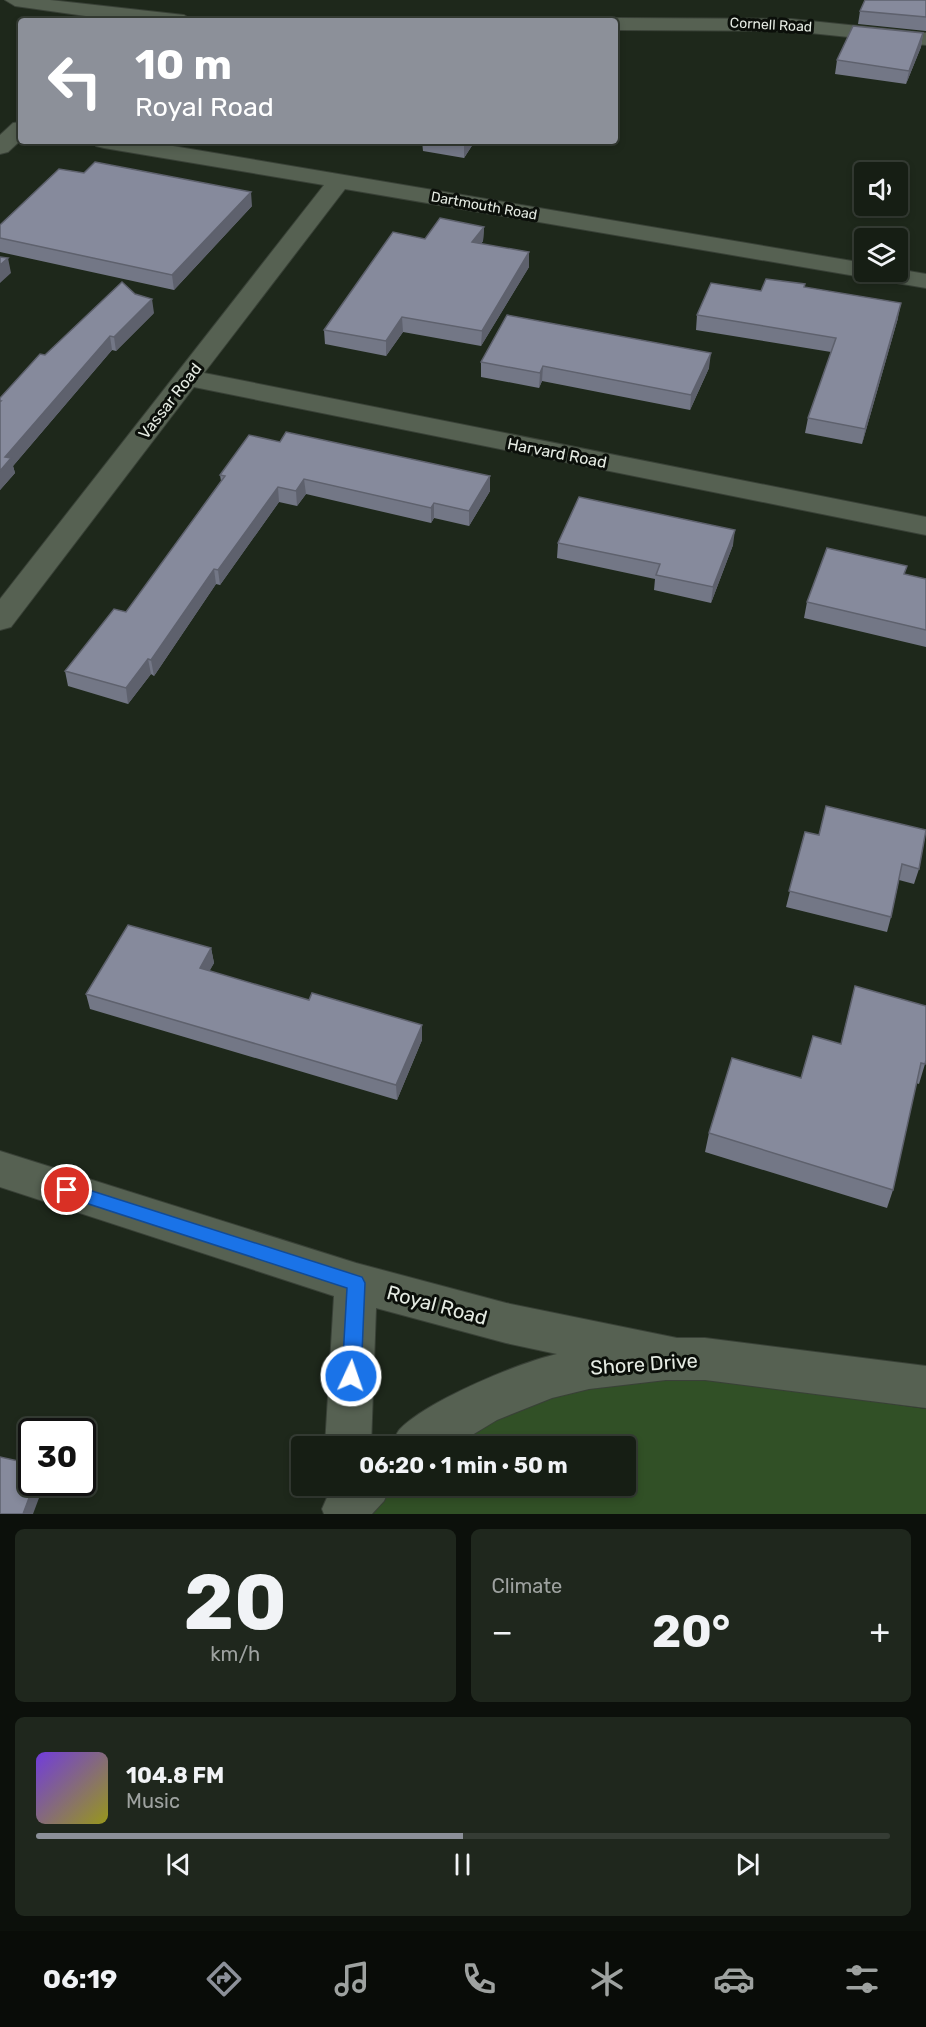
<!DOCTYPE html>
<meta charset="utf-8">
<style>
body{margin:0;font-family:Rubik,sans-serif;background:#1f271d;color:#f1f3f6;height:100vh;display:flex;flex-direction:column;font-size:22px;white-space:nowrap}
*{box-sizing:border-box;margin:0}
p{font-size:20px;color:#9ea2a0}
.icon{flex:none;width:33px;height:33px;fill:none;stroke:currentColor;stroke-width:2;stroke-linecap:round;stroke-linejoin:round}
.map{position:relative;height:1514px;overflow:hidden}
.drawer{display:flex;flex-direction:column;gap:15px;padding:15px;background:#0c100b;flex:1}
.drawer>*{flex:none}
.guide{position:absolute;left:18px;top:18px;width:600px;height:126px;border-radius:6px;box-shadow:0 3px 9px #0003,0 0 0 2px #353c34;background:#8c9099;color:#fff;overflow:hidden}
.fabs{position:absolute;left:854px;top:162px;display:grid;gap:12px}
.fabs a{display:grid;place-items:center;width:54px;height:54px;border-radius:6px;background:#161e14;box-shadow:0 3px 9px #0003,0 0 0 2px #353c34;font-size:30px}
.speed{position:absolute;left:18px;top:1418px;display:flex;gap:12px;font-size:30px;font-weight:700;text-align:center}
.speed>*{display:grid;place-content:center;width:78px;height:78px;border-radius:50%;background:#161e14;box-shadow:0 3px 9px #0003,0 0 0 2px #353c34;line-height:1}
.speed .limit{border:3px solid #111;border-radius:9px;background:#fff;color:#111}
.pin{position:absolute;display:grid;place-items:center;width:51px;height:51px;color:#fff;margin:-26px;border:3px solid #fff;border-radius:50%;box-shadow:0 2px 6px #0007}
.me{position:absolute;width:66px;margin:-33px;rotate:3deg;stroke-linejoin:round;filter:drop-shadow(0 0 4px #0008)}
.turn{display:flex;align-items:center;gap:21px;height:126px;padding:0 18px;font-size:27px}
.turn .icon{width:78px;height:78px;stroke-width:2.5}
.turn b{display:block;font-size:42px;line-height:51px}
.big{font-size:45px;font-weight:700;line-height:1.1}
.drawer .card{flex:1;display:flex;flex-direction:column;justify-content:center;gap:9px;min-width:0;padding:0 21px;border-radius:9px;background:#1f271d}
.drawer .dial{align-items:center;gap:0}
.dial b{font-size:78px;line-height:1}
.song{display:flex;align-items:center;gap:18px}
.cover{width:72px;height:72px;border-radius:9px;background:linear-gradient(135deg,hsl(260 70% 55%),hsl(60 70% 35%))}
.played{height:6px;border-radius:3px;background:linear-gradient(90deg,#8c9099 50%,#353c34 50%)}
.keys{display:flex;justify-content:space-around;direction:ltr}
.heat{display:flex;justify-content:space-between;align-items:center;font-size:33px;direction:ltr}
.drawer .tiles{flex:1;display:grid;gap:15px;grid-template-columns:1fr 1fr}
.card:last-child{grid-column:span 2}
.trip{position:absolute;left:291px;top:1436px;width:345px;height:60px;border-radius:6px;background:#161e14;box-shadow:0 3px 9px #0003,0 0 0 2px #353c34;font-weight:700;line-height:60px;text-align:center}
.tab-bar{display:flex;height:96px;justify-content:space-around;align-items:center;background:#090c08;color:#9ea2a0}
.tab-bar .icon{width:42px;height:42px}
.tab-bar .on{color:#8c9099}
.tab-bar b{font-size:27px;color:#f1f3f6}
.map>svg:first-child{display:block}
</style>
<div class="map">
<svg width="926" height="1514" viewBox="0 0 926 1514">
<rect width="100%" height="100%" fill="#1e281b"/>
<path fill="#315026" d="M574,1359L926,1409V1514H347L389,1485H626V1446H447Z"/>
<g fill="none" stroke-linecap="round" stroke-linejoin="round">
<defs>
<path id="minor" d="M5,0H50L184,15L194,21H121L15,6Z
M615,18L791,19L926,33V45L791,31L615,30V21H607Z
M21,122V140L8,152L0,154V135L13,123Z
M93,141H143L864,263V272H897V269L926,274V288L345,189L204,373L926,517V535L194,387L11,627L0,630V599L324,185L104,148L96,146Z
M0,1151L356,1263L506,1303L677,1338H705L926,1366V1408L705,1380H666L589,1389L552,1398L497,1420L454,1446H392C394,1441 396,1433 400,1429C427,1401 518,1363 557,1354L506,1343L376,1308L371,1446H325L334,1296L0,1187Z
M336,1485H391L384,1501L372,1514H324L322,1509L329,1493Z"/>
</defs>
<use href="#minor" stroke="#394137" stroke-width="2"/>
<use href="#minor" fill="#566152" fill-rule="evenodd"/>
</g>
<path fill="#737786" d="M926,0V31L858,24L860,11Z
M923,33L921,47L906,84L835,74L837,60Z
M422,141H475L464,158L423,151Z
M252,206L174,290L0,252V225Z
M484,227L483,241L481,244L529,252V267L481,346L403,332L386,356L325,344L324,330L425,239Z
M804,287L898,318L862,444L805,433L808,418L831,352L696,330L697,315L761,291Z
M154,313L116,351L112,350L13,466L15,473L0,490V398L45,355Z
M481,362L709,368L690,410L542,381L539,388L481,377Z
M280,442L490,476V491L469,526L434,518L431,523L306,494L297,506L279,502L220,585L216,584L154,676L151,674L128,704L68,686L65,671L126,612L221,481L220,475Z
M558,543L733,545L711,603L654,590L655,579L557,558Z
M905,574L926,579V647L804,618L807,602Z
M805,832L919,869L914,884L899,880L891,917L887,932L786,907Z
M211,948L214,963L209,971L309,1000L422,1025V1040L397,1100L90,1009L86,994Z
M855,986L925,1064L919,1084L916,1083L893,1190L887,1208L705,1152L709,1133L801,1078L841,1043Z"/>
<path fill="#5e616d" d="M923,33L921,47L906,84L909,71Z
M466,141H475L464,158V144Z
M251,192L252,206L174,290L172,275Z
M484,227L483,241L472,256V242Z
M529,252V267L481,346L482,331Z
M8,258L11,273L0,283V265Z
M152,299L154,313L116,351L114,337Z
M901,303L898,318L862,444L865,429Z
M402,317L403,332L386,356V341Z
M110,336L112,350L13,466L15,473L0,490V471L5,457Z
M711,353L709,368L690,410L691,395Z
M543,366L542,381L539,388L540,373Z
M490,476V491L469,526V511Z
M304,479L306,494L297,506L296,491Z
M278,487L279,502L220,585L218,570Z
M434,503V518L431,523V508Z
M735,530L733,545L711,603L713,587Z
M214,569L216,584L154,676L151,660Z
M148,659L151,674L128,704L126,688Z
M211,948L214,963L203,983L200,968Z
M422,1025V1040L397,1100L396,1085Z
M35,1482H45L33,1514H23Z"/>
<path fill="#868a9c" stroke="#5e616d" stroke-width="1.5" d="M865,0H926V17L860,11Z
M853,26L923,33L909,71L837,60Z
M448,141H466L464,144Z
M95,162L251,192L172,275L0,238V225L59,169L84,173Z
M440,218L484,227L472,242L529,252L482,331L402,317L386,341L324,330L393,232L425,239Z
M0,257L8,258L0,265Z
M766,279L805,284L804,287L901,303L865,429L808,418L836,338L697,315L711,283L761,291Z
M122,282L135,294L152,299L114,337L110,336L5,457L11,458L0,471V402L1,401H0V398L40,354L45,355Z
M507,315L711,353L691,395L543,366L540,373L481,362Z
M286,432L490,476L469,511L434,503L431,508L304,479L296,491L278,487L218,570L214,569L151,660L148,659L126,688L65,671L114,609L126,612L225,476L220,475L249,435L280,442Z
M579,497L735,530L713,587L656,575L660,564L558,543Z
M827,548L907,566L904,574L926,579V630L807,602Z
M826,806L926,830L919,869L902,864L891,917L789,891L805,832L819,835Z
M128,925L211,948L200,968L309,1000L312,993L422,1025L396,1085L86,994Z
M855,986L926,1006V1060L925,1064L921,1063L893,1190L709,1133L732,1058L801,1078L813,1036L841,1044Z
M0,1457L32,1464V1482H35L23,1514H0Z"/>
<path fill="#1a73e8" stroke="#114b97" stroke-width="1.5" d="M67,1183L362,1277L365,1283L361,1376L358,1382L351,1385L345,1382L342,1376L347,1288L61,1195L58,1190L61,1185Z"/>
<g text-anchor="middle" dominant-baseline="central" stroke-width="6" stroke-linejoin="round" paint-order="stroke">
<g font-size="14" fill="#e5ebe3" stroke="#0b0f0a">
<text transform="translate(771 25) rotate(3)">Cornell Road</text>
<text transform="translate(484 206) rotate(10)">Dartmouth Road</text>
</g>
<g font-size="16" fill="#e5ebe3" stroke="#0b0f0a">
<text transform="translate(170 401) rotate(-52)">Vassar Road</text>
<text transform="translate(557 453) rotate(11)">Harvard Road</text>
</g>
<g font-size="20" fill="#e5ebe3" stroke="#0b0f0a">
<text transform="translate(437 1305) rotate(15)">Royal Road</text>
<text transform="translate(644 1364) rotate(-4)">Shore Drive</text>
</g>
</g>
</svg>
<div class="fabs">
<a><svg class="icon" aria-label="sound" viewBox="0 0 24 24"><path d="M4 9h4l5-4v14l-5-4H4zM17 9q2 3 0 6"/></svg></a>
<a><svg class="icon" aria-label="layers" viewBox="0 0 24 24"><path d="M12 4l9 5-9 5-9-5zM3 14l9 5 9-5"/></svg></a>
</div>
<div class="speed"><div class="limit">30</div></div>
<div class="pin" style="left:67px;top:1190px;background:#d93025"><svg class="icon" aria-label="arrive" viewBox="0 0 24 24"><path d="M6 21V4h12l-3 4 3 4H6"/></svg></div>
<svg class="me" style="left:351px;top:1376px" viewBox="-20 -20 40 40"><circle r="17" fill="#1a73e8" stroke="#fff" stroke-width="3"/><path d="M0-11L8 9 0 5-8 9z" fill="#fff"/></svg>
<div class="trip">06:20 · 1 min · 50 m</div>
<div class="guide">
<div class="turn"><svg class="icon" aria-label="left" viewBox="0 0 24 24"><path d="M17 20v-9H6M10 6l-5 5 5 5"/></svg><div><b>10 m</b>Royal Road</div></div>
</div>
</div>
<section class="drawer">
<div class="tiles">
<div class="card dial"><b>20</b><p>km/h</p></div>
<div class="card"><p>Climate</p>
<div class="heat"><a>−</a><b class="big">20°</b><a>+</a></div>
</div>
<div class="card">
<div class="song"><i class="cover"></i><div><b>104.8 FM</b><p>Music</p></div></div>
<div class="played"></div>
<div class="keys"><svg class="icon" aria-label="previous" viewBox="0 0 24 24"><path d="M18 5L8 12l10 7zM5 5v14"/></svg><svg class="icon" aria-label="pause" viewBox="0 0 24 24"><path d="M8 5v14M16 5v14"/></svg><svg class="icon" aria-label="next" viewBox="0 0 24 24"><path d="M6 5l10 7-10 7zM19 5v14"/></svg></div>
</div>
</div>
</section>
<nav class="tab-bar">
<b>06:19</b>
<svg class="icon on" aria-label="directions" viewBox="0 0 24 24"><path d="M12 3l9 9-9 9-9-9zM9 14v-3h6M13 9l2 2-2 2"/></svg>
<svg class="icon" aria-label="music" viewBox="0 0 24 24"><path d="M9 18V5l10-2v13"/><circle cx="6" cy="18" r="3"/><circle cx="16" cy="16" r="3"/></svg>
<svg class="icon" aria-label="phone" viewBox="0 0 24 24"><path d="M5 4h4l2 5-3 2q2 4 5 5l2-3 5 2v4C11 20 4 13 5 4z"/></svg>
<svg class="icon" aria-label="climate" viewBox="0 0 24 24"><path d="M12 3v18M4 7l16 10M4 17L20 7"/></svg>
<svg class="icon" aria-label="car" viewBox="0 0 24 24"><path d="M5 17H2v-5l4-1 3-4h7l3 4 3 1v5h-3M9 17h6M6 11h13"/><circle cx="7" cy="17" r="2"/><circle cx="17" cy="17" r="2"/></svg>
<svg class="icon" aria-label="filters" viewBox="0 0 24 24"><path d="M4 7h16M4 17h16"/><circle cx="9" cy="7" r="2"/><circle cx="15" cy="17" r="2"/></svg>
</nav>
